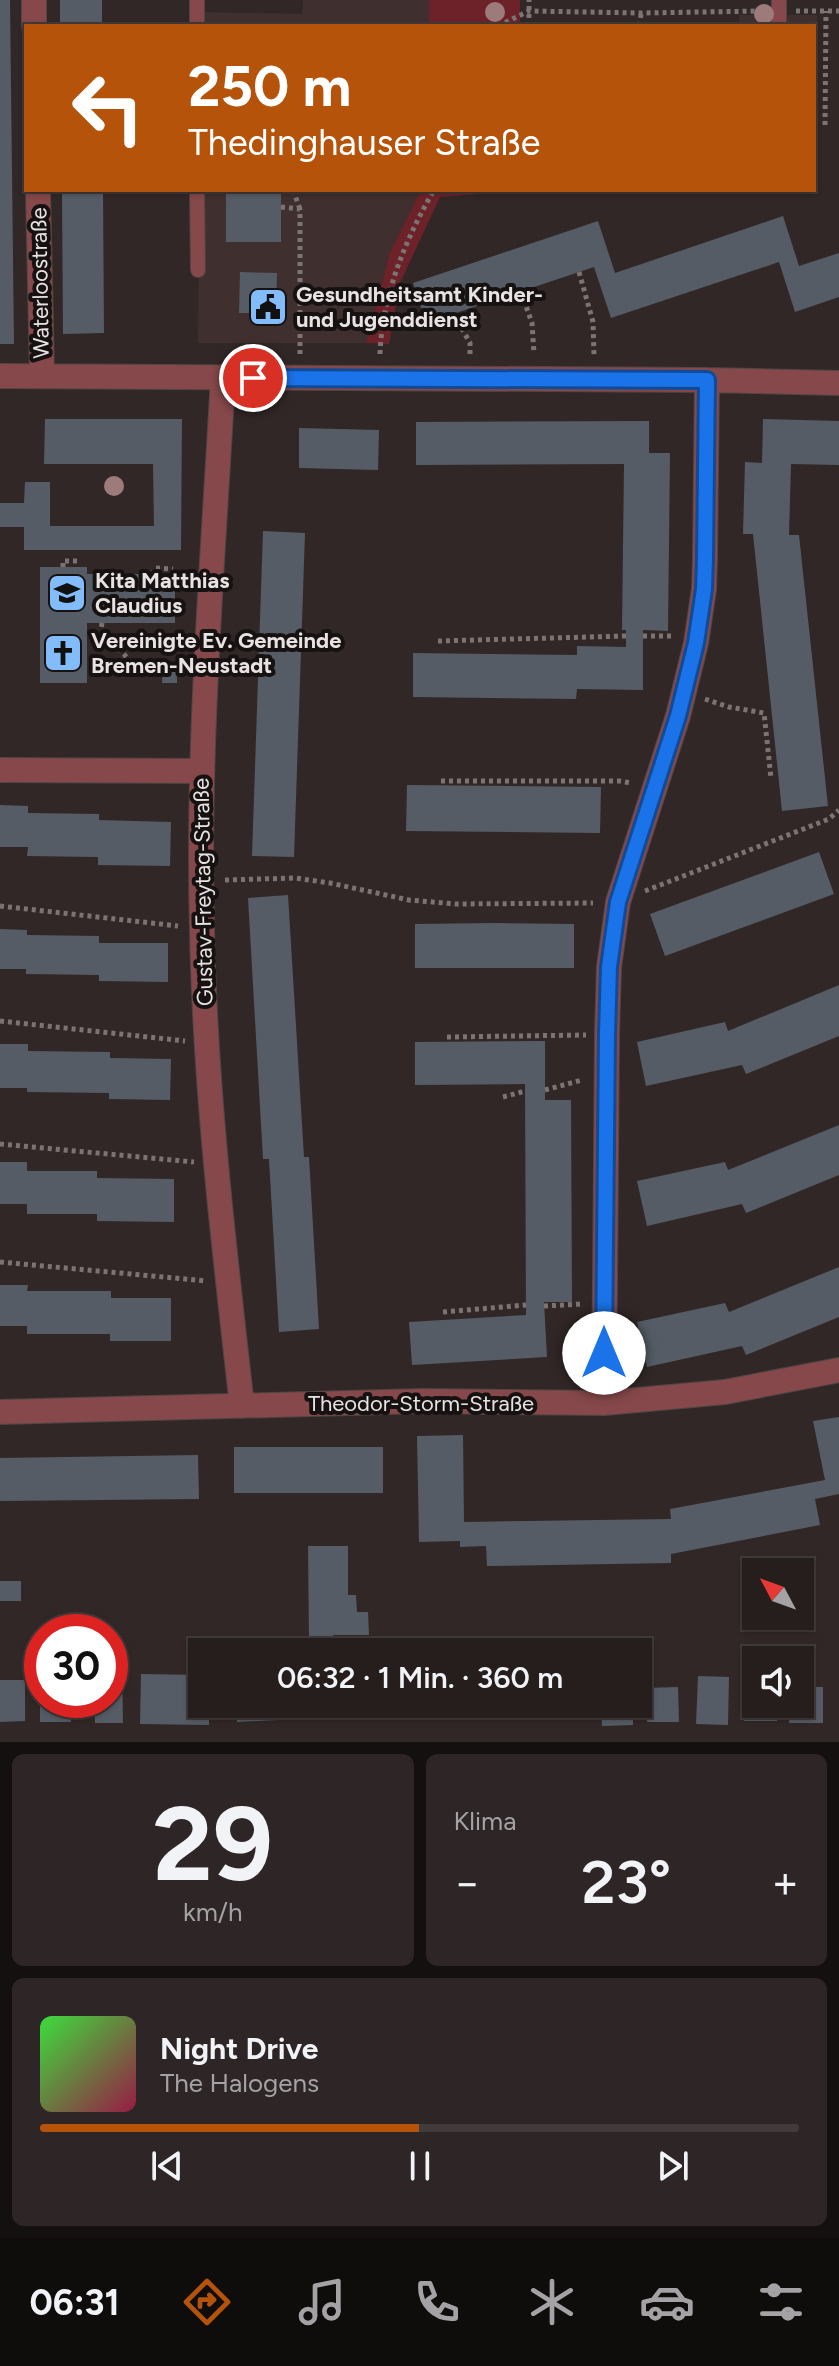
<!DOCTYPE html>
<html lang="de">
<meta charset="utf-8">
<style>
body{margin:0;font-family:Figtree,sans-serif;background:#2e2626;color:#f1f3f6;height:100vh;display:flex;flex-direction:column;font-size:30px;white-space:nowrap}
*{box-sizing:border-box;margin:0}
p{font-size:26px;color:#a4a2a4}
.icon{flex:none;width:44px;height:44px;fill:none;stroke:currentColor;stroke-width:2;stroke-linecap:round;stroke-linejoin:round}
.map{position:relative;height:1742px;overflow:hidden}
.drawer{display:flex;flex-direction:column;gap:12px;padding:12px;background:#151010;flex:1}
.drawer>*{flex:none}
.top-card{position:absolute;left:24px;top:24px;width:792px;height:168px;border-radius:0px;box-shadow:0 2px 6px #0004,0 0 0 2px #423b3b;background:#b45309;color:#fff;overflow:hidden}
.needle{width:52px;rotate:311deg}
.controls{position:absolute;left:742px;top:1558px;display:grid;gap:16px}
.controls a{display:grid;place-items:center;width:72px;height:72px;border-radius:0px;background:#261d1d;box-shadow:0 2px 6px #0004,0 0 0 2px #423b3b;font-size:40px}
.speed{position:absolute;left:24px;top:1614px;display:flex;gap:16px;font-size:40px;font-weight:700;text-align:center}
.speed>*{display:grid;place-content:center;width:104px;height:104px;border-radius:50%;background:#261d1d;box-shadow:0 2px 6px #0004,0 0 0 2px #423b3b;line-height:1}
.speed .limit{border:12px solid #d22;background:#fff;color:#111}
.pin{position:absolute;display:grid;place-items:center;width:68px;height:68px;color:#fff;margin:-34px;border:4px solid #fff;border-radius:50%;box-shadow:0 2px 8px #0007}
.me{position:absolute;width:88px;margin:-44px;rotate:0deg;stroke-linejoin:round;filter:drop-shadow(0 0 6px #0008)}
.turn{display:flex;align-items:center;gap:28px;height:168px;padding:0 32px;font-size:36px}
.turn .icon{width:104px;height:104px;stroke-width:2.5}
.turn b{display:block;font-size:56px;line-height:68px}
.big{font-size:60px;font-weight:600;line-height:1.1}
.drawer .card{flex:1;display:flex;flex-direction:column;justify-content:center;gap:12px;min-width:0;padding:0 28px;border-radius:12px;background:#2e2626}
.drawer .dial{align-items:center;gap:0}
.dial b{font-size:104px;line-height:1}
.song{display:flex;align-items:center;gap:24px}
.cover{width:96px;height:96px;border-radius:12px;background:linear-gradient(135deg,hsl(120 70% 55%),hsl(340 70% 35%))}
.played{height:8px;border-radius:4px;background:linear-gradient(90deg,#b45309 50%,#423b3b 50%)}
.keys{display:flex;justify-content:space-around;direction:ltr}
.heat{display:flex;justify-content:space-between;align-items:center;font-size:44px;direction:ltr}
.drawer .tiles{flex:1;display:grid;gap:12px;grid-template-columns:1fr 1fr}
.card:last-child{grid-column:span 2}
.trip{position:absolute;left:188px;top:1638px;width:464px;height:80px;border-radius:0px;background:#261d1d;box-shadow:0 2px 6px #0004,0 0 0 2px #423b3b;font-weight:600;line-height:80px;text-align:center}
.dock{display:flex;height:128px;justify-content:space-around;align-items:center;background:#0f0c0c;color:#a4a2a4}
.dock .icon{width:56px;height:56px}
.dock .on{color:#b45309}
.dock b{font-size:36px;color:#f1f3f6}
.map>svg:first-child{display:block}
</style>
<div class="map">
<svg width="839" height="1742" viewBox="0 0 839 1742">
<rect width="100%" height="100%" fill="#322727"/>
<path fill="#402f2f" d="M303,0H429V26H203V12L302,14Z
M739,15H817L816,156H814V26H739Z
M200,190H421L390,252L366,343H198Z"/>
<path fill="#6d2229" d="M429,0H520V26H429Z
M421,190L520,191L440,197L400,283L389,344L366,343L390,252Z"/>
<path fill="#555c65" d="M0,0H10L14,344H0Z
M60,0H102V26H60Z
M62,190H103L104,333L63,334Z
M226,190H281V242H226Z
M783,216L799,266L839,253V297L795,312L779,262L611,318L594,267L426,323L413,283L598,221L615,273Z
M240,272L277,273L276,313H239Z
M45,419H182L181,550H24V527H0V503H24L25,482H50V526H154L153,464H44Z
M763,419L839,421V465L791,464L789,535H799L828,806L782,811L753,534H743L745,462L762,463Z
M649,421V453H670L668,631L643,630V690L577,689L576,699L413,697V653L577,655V646L626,647V630H622L624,464L416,465V422Z
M299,428L379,430L378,470L299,468Z
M263,531L305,533L294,857L252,856Z
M40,567H87V574H175V623H87V683H40Z
M163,668H177V683H162Z
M407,785L601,787L600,833L406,831Z
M0,805L28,806V813L99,814V820L171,822L170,866L98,865V857L27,856L28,847H0Z
M819,852L834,894L665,956L650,914Z
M288,895L304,1157H309L319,1329L279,1332L269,1159H263L248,898Z
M495,923L574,924V968H415V924Z
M0,929L27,930V935L99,936V943H168V982L99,981V975L26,974V969H0Z
M839,985V1036L746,1074L742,1065L646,1086L637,1042L725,1022L728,1031Z
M545,1041V1100H571L572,1302H544L547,1357L412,1365L409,1322L526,1315L525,1084L415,1085V1042Z
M0,1044H28V1051L110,1052V1058L171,1059L170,1100L109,1099V1093L27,1092V1088H0Z
M839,1125V1175L746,1213L742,1204L647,1226L637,1181L725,1162L728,1170Z
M0,1162H27V1171H97V1178L174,1179V1222L97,1221V1214H27V1204H0Z
M839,1267V1317L746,1355L742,1346L647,1367L637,1322L725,1303L729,1312Z
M0,1285H28L27,1291H111V1298H171V1341H110V1334H27V1326H0Z
M839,1417V1494L815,1499L820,1525L671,1554V1563L487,1566L486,1546L460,1547V1541L419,1542L417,1436L463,1435L464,1522L671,1519L670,1509L825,1480L813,1421Z
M234,1447H383V1493H234Z
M198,1455L199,1499L0,1501V1458Z
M308,1546H348V1595H356L357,1612H368L369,1635H333V1641H309Z
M0,1581H21V1601H0Z
M110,1664H122L123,1723H95L94,1700H110Z
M141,1674L202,1675V1704H209V1725L140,1724Z
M698,1676L729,1677L728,1725L696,1724Z
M745,1676H756V1704H778L777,1721H744Z
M0,1680H25V1721L0,1722Z
M678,1687L679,1722H647L646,1688Z
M800,1687H823V1723H789L790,1704H800Z
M40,1700H71V1722H40Z
M229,1704H297L298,1719L237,1722L236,1708H229Z
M323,1704H357V1717L323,1719Z
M601,1704H633V1725L602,1726Z"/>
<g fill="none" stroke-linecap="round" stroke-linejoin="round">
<defs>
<path id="lane" d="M197,0V26
M779,26V0
M197,190L198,270"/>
<path id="street" d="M34,0V26
M38,190L42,376
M0,376L707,380L839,383
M223,377C213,561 197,745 202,929C205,1089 224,1247 242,1406
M0,770L201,771
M604,1403L607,1034L609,967L618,902L678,716L696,643L704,589L705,558L707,380
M0,1412L423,1401L604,1403L725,1392L839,1370"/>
</defs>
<use href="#lane" stroke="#4f4545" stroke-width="16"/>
<use href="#street" stroke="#4f4545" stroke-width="26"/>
<path stroke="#7c7373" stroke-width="5" stroke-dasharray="4 4" stroke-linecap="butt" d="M796,11H839
M498,26L529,11L641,13L762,11
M529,26V0
M640,26L641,13
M825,125L826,11
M293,190L300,209
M281,207L300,209V354
M579,272L593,322L594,355
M521,292L532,323L534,354
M454,314L470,343V354
M380,354C382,296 405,240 434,190
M63,567V561H81
M154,574V568L173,569
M102,623L101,630L135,666
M643,636H674
M438,641L626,636
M705,699L729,707L764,713L771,778
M441,781H619L632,783
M225,880L295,878L330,883L409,900L456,904L593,903
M645,891L829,819L839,810
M0,906L178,926
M0,1021L185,1041
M447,1037L586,1035
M545,1090L582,1080
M503,1097L525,1091
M0,1144L194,1162
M0,1262L207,1281
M544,1306L583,1304
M443,1312L526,1305"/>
<use href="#lane" stroke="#86484a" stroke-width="14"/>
<use href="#street" stroke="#86484a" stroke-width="24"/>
</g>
<g fill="#9e7b7b">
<circle cx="495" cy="12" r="10"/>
<circle cx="764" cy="14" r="10"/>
<circle cx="114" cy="486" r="10"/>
</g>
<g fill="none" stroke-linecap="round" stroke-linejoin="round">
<defs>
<path id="route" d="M253,378L707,380L705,558L704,589L696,643L678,716L618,902L609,967L607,1034L604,1353"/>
</defs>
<use href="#route" stroke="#114b97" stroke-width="20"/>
<use href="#route" stroke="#1a73e8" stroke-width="14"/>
</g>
<defs>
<symbol id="civic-square" viewBox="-11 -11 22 22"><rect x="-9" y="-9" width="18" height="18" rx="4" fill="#83bcfa" stroke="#171212"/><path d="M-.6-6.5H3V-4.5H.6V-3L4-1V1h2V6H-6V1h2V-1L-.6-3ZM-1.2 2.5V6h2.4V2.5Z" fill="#111"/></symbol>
<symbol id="school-square" viewBox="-11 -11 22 22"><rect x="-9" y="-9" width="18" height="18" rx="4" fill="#83bcfa" stroke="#171212"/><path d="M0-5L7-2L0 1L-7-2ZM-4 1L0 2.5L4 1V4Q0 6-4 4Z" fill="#111"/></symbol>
<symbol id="church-square" viewBox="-11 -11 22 22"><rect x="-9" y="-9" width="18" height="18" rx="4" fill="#83bcfa" stroke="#171212"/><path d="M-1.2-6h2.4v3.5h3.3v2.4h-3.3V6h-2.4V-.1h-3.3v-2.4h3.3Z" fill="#111"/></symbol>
</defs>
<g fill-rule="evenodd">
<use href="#civic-square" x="246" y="285" width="44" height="44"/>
<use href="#school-square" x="45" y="571" width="44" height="44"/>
<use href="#church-square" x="41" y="631" width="44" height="44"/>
</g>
<g text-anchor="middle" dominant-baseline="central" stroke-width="8" stroke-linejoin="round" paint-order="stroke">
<g font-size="22" fill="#e9e2e2" stroke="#171212">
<text transform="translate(40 283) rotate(-91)">Waterloostraße</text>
<text transform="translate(203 892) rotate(-91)">Gustav-Freytag-Straße</text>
<text x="421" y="1403">Theodor-Storm-Straße</text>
</g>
<g font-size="22" font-weight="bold" fill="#e9e2e2" stroke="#171212" text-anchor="start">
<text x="296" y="294">Gesundheitsamt Kinder-<tspan x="296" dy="25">und Jugenddienst</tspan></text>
<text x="95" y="580">Kita Matthias<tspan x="95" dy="25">Claudius</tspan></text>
<text x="91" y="640">Vereinigte Ev. Gemeinde<tspan x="91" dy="25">Bremen-Neustadt</tspan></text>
</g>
</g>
</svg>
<div class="controls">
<a><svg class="needle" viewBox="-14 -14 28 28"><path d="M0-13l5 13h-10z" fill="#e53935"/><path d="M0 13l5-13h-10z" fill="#a4a2a4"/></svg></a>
<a><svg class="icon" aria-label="sound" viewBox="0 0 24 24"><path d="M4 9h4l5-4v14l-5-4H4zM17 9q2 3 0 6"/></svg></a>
</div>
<div class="speed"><div class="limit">30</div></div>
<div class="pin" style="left:253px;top:378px;background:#d93025"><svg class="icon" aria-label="arrive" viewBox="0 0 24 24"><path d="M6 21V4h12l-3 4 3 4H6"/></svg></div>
<svg class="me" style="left:604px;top:1353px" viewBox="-20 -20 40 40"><circle r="19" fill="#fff"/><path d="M0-13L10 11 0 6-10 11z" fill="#1a73e8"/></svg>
<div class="trip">06:32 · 1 Min. · 360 m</div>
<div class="top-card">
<div class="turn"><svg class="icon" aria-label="left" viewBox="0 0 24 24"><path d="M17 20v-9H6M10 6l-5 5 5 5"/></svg><div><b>250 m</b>Thedinghauser Straße</div></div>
</div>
</div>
<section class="drawer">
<div class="tiles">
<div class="card dial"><b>29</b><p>km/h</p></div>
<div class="card"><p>Klima</p>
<div class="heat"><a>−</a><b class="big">23°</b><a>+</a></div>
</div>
<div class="card">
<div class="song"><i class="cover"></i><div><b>Night Drive</b><p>The Halogens</p></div></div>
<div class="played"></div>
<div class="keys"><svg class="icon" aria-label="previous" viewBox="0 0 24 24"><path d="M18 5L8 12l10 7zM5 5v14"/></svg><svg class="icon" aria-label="pause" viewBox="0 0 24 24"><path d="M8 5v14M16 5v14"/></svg><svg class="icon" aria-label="next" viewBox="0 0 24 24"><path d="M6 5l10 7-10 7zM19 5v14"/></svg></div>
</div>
</div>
</section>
<nav class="dock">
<b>06:31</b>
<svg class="icon on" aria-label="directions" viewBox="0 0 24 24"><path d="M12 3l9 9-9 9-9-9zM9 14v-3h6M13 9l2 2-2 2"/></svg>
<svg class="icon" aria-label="music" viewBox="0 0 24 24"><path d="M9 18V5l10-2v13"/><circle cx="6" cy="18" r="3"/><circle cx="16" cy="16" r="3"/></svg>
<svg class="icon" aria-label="phone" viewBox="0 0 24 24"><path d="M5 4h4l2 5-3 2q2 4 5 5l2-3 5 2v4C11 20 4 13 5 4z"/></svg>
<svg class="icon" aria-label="climate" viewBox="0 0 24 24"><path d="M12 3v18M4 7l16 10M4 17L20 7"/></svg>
<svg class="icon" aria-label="car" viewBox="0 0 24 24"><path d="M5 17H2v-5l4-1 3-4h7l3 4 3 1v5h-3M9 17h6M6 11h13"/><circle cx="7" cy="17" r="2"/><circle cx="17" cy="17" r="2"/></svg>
<svg class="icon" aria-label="filters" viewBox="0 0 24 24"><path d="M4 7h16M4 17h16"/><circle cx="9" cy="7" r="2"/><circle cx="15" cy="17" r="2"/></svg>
</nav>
